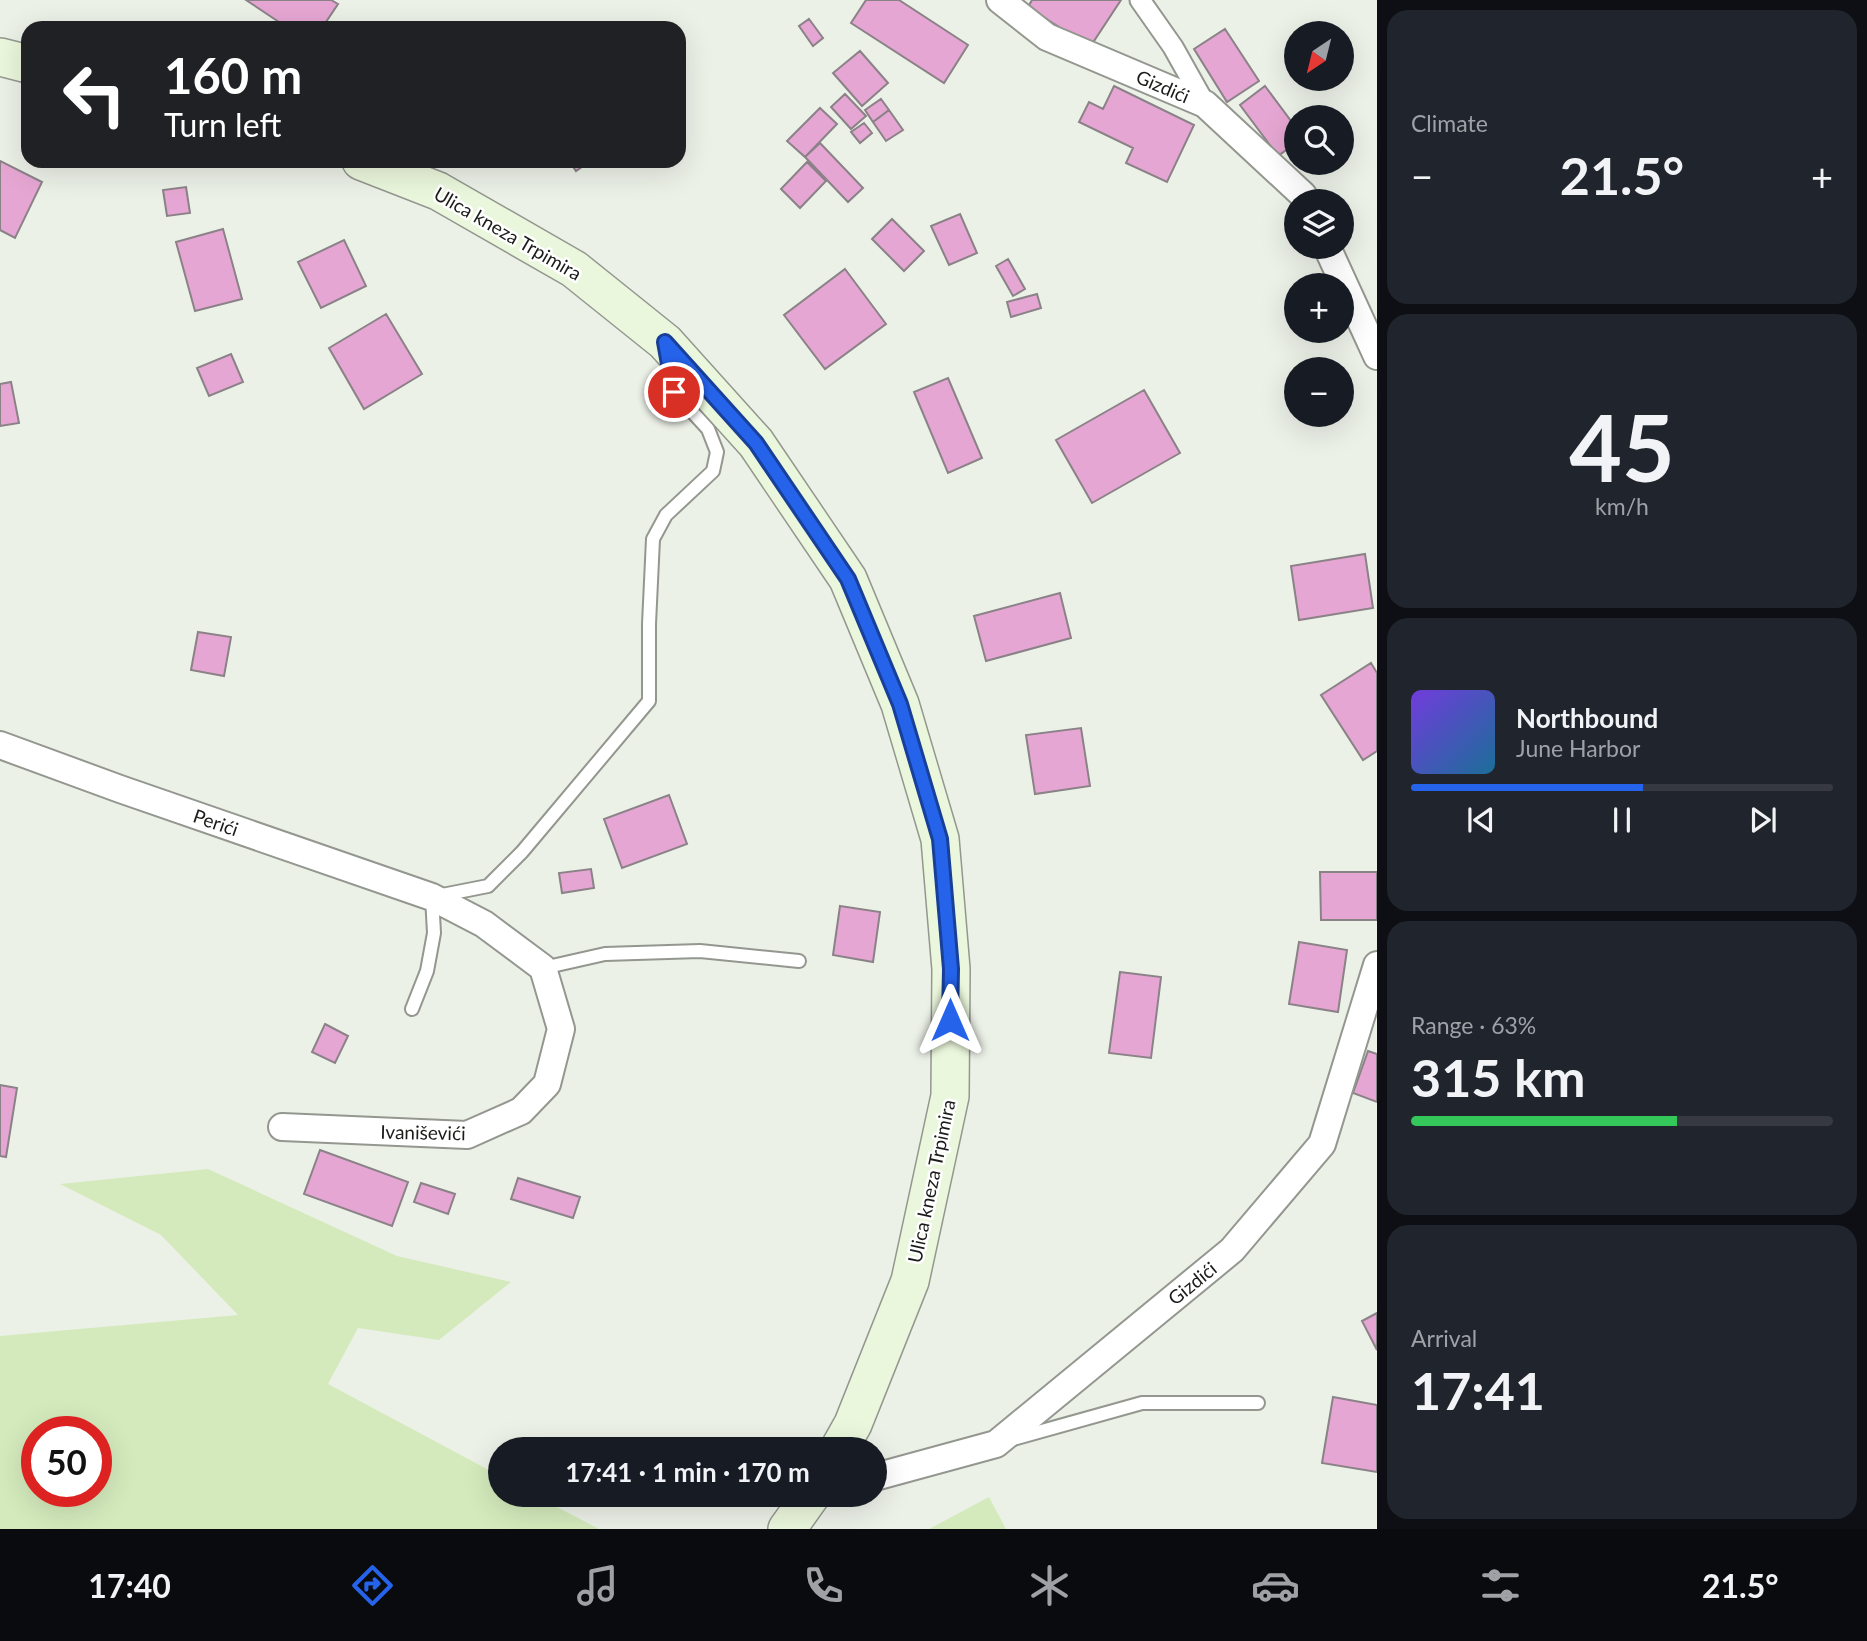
<!DOCTYPE html>
<meta charset="utf-8">
<style>
body{margin:0;font-family:Lato,sans-serif;background:#20242c;color:#f1f3f6;height:100vh;display:flex;flex-direction:column;font-size:26px;white-space:nowrap}
*{box-sizing:border-box;margin:0}
p{font-size:23px;color:#9ea1a6}
.icon{flex:none;width:38px;height:38px;fill:none;stroke:currentColor;stroke-width:2;stroke-linecap:round;stroke-linejoin:round}
.map{position:relative;flex:1;overflow:hidden}
.panel{display:flex;flex-direction:column;gap:10px;padding:10px;background:#0d0f14;width:490px}
.panel>*{flex:none}
.guide{position:absolute;left:21px;top:21px;width:665px;height:147px;border-radius:21px;box-shadow:0 7px 28px #0002;background:#202124;color:#fff;overflow:hidden}
.needle{width:46px;rotate:215deg}
.tools{position:absolute;left:1284px;top:21px;display:grid;gap:14px}
.tools a{display:grid;place-items:center;width:70px;height:70px;border-radius:50%;background:#171b24;box-shadow:0 7px 28px #0002;font-size:35px}
.speed{position:absolute;left:21px;top:1416px;display:flex;gap:14px;font-size:35px;font-weight:700;text-align:center}
.speed>*{display:grid;place-content:center;width:91px;height:91px;border-radius:50%;background:#171b24;box-shadow:0 7px 28px #0002;line-height:1}
.speed .limit{border:10px solid #d22;background:#fff;color:#111}
.pin{position:absolute;display:grid;place-items:center;width:60px;height:60px;color:#fff;margin:-30px;border:4px solid #fff;border-radius:50%;box-shadow:0 2px 7px #0007}
.me{position:absolute;width:77px;margin:-38px;rotate:0deg;stroke-linejoin:round;filter:drop-shadow(0 0 5px #0008)}
.turn{display:flex;align-items:center;gap:24px;height:147px;padding:0 28px;font-size:32px}
.turn .icon{width:91px;height:91px;stroke-width:2.5}
.turn b{display:block;font-size:49px;line-height:60px}
.big{font-size:52px;font-weight:700;line-height:1.1}
.panel .card{flex:1;display:flex;flex-direction:column;justify-content:center;gap:10px;min-width:0;padding:0 24px;border-radius:21px;background:#20242c}
.panel .dial{align-items:center;gap:0}
.dial b{font-size:91px;line-height:1}
.song{display:flex;align-items:center;gap:21px}
.cover{width:84px;height:84px;border-radius:10px;background:linear-gradient(135deg,hsl(260 70% 55%),hsl(200 70% 35%))}
.played{height:7px;border-radius:4px;background:linear-gradient(90deg,#2563eb 55%,#363941 55%)}
.keys{display:flex;justify-content:space-around;direction:ltr}
.heat{display:flex;justify-content:space-between;align-items:center;font-size:38px;direction:ltr}
.charge{height:10px;border-radius:5px;background:linear-gradient(90deg,#34c759 63%,#363941 0)}
.trip{position:absolute;left:488px;top:1437px;width:399px;height:70px;border-radius:35px;background:#171b24;box-shadow:0 7px 28px #0002;font-weight:700;line-height:70px;text-align:center}
.tab-bar{display:flex;height:112px;justify-content:space-around;align-items:center;background:#090b0e;color:#9ea1a6}
.tab-bar .icon{width:49px;height:49px}
.tab-bar .current{color:#2563eb}
.tab-bar b{font-size:32px;color:#f1f3f6}
main{display:flex;flex:1;min-height:0}
.map>svg:first-child{display:block}
</style>
<main>
<div class="map">
<svg width="1377" height="1529" viewBox="0 0 1377 1529">
<rect width="100%" height="100%" fill="#ecf1e8"/>
<path fill="#d4eabc" fill-rule="evenodd" d="M208,1169L397,1256L511,1282L439,1340L358,1328L328,1384L500,1476V1494L534,1495L599,1529H0V1336L238,1315L161,1235L60,1184ZM37,1432H96V1491H37Z
M989,1497L1006,1529H929Z"/>
<path fill="#e6a6d3" stroke="#8a8287" stroke-width="2" d="M246,0H331L338,4L322,28H288Z
M866,0H899L968,45L944,83L851,23Z
M1032,0H1121L1090,47L1028,7Z
M809,19L823,38L813,46L799,26Z
M1225,29L1259,81L1227,102L1194,49Z
M860,51L888,83L862,106L833,73Z
M1114,86L1194,125L1167,182L1126,163L1133,148L1079,122L1089,102L1103,109Z
M1265,86L1297,129V142L1278,156L1240,105Z
M845,94L866,116L851,129L831,107Z
M881,99L889,110L873,122L865,110Z
M820,108L837,124L805,157L787,141Z
M889,110L903,130L886,141L873,122Z
M864,123L872,133L860,143L851,132Z
M820,143L863,188L848,202L805,157Z
M0,161L42,182L15,238L0,230Z
M569,161H590L576,171Z
M807,162L826,181L800,208L781,189Z
M186,187L190,213L167,216L163,190Z
M960,214L977,253L949,265L931,226Z
M892,219L924,251L904,271L872,239Z
M223,229L242,299L195,311L176,242Z
M344,240L366,286L321,308L298,262Z
M1008,259L1025,289L1013,296L996,266Z
M845,269L886,324L825,369L784,315Z
M1037,294L1041,308L1011,317L1007,302Z
M386,314L422,374L364,409L329,348Z
M231,354L243,382L209,396L197,368Z
M948,378L982,458L948,473L914,392Z
M11,382L19,423L0,426V384Z
M1144,390L1180,453L1092,503L1056,440Z
M1365,554L1373,608L1299,620L1291,566Z
M1060,593L1071,638L986,661L974,616Z
M198,632L231,637L224,676L191,670Z
M1371,663L1377,673V751L1363,760L1321,695Z
M1081,728L1090,786L1035,794L1026,735Z
M669,795L687,844L622,868L604,819Z
M591,869L594,888L562,893L559,873Z
M1320,872H1377V920H1321Z
M840,906L880,912L873,962L833,955Z
M1299,942L1347,950L1338,1012L1289,1004Z
M1120,972L1161,977L1151,1058L1109,1053Z
M325,1024L348,1036L335,1063L312,1052Z
M1368,1051L1377,1054V1102L1353,1093Z
M0,1085L17,1088L6,1157L0,1156Z
M320,1150L408,1182L392,1226L304,1194Z
M518,1178L580,1197L573,1218L511,1199Z
M421,1183L455,1194L448,1214L414,1202Z
M1377,1313V1350L1362,1321Z
M1333,1397L1377,1405V1472L1322,1463Z"/>
<g fill="none" stroke-linecap="round" stroke-linejoin="round">
<defs>
<path id="service" d="M543,968L605,954L700,951L799,961
M412,1009L427,971L434,933L432,897L488,886L522,852L649,701V624L653,539L666,515L713,471L717,452L708,429L674,392L668,360
M1013,1439L1142,1403H1258"/>
<path id="pedestrian" d="M1140,0L1173,47L1205,104"/>
<path id="minor" d="M1000,0L1047,37L1205,104L1303,195L1306,201
M1327,247L1377,356
M0,745L120,789L432,897L484,924L543,968L561,1029L547,1084L521,1111L467,1135L282,1127
M875,1477L996,1444L1232,1250L1322,1144L1377,965"/>
<path id="secondary" d="M0,57L28,64
M361,161L438,191L574,269L665,342L756,443L848,579L900,704L940,839L951,969L950,1096L910,1281L853,1424L839,1449
M787,1529L812,1494"/>
</defs>
<use href="#service" stroke="#93978f" stroke-width="16"/>
<use href="#pedestrian" stroke="#93978f" stroke-width="23"/>
<use href="#minor" stroke="#93978f" stroke-width="30"/>
<use href="#secondary" stroke="#93978f" stroke-width="40"/>
<use href="#service" stroke="#fff" stroke-width="12"/>
<use href="#pedestrian" stroke="#fff" stroke-width="19"/>
<use href="#minor" stroke="#fff" stroke-width="26"/>
<use href="#secondary" stroke="#ebf7dc" stroke-width="37"/>
</g>
<g fill="none" stroke-linecap="round" stroke-linejoin="round">
<defs>
<path id="route" d="M674,392L665,342L756,443L848,579L900,704L940,839L951,969L950,1020"/>
</defs>
<use href="#route" stroke="#184099" stroke-width="18"/>
<use href="#route" stroke="#2563eb" stroke-width="12"/>
</g>
<g text-anchor="middle" dominant-baseline="central" stroke-width="5" stroke-linejoin="round" paint-order="stroke">
<g font-size="19" fill="#1b1c19" stroke="#fff">
<text transform="translate(1163 86) rotate(23)">Gizdići</text>
<text transform="translate(508 233) rotate(30)">Ulica kneza Trpimira</text>
<text transform="translate(216 822) rotate(19)">Perići</text>
<text transform="translate(423 1132) rotate(1)">Ivaniševići</text>
<text transform="translate(931 1181) rotate(-78)">Ulica kneza Trpimira</text>
<text transform="translate(1192 1283) rotate(-39)">Gizdići</text>
</g>
</g>
</svg>
<div class="tools">
<a><svg class="needle" viewBox="-14 -14 28 28"><path d="M0-13l5 13h-10z" fill="#e53935"/><path d="M0 13l5-13h-10z" fill="#9ea1a6"/></svg></a>
<a><svg class="icon" aria-label="search" viewBox="0 0 24 24"><circle cx="10" cy="10" r="6"/><path d="M15 15l6 6"/></svg></a>
<a><svg class="icon" aria-label="layers" viewBox="0 0 24 24"><path d="M12 4l9 5-9 5-9-5zM3 14l9 5 9-5"/></svg></a>
<a>+</a>
<a>−</a>
</div>
<div class="speed"><div class="limit">50</div></div>
<div class="pin" style="left:674px;top:392px;background:#d93025"><svg class="icon" aria-label="arrive" viewBox="0 0 24 24"><path d="M6 21V4h12l-3 4 3 4H6"/></svg></div>
<svg class="me" style="left:950px;top:1020px" viewBox="-20 -20 40 40"><path d="M0-17L14 15 0 8-14 15z" fill="#2563eb" stroke="#fff" stroke-width="4"/></svg>
<div class="trip">17:41 · 1 min · 170 m</div>
<div class="guide">
<div class="turn"><svg class="icon" aria-label="left" viewBox="0 0 24 24"><path d="M17 20v-9H6M10 6l-5 5 5 5"/></svg><div><b>160 m</b>Turn left</div></div>
</div>
</div>
<section class="panel">
<div class="card"><p>Climate</p>
<div class="heat"><a>−</a><b class="big">21.5°</b><a>+</a></div>
</div>
<div class="card dial"><b>45</b><p>km/h</p></div>
<div class="card">
<div class="song"><i class="cover"></i><div><b>Northbound</b><p>June Harbor</p></div></div>
<div class="played"></div>
<div class="keys"><svg class="icon" aria-label="previous" viewBox="0 0 24 24"><path d="M18 5L8 12l10 7zM5 5v14"/></svg><svg class="icon" aria-label="pause" viewBox="0 0 24 24"><path d="M8 5v14M16 5v14"/></svg><svg class="icon" aria-label="next" viewBox="0 0 24 24"><path d="M6 5l10 7-10 7zM19 5v14"/></svg></div>
</div>
<div class="card"><p>Range · 63%</p><b class="big">315 km</b><div class="charge"></div></div>
<div class="card"><p>Arrival</p><b class="big">17:41</b></div>
</section>
</main>
<nav class="tab-bar">
<b>17:40</b>
<svg class="icon current" aria-label="directions" viewBox="0 0 24 24"><path d="M12 3l9 9-9 9-9-9zM9 14v-3h6M13 9l2 2-2 2"/></svg>
<svg class="icon" aria-label="music" viewBox="0 0 24 24"><path d="M9 18V5l10-2v13"/><circle cx="6" cy="18" r="3"/><circle cx="16" cy="16" r="3"/></svg>
<svg class="icon" aria-label="phone" viewBox="0 0 24 24"><path d="M5 4h4l2 5-3 2q2 4 5 5l2-3 5 2v4C11 20 4 13 5 4z"/></svg>
<svg class="icon" aria-label="climate" viewBox="0 0 24 24"><path d="M12 3v18M4 7l16 10M4 17L20 7"/></svg>
<svg class="icon" aria-label="car" viewBox="0 0 24 24"><path d="M5 17H2v-5l4-1 3-4h7l3 4 3 1v5h-3M9 17h6M6 11h13"/><circle cx="7" cy="17" r="2"/><circle cx="17" cy="17" r="2"/></svg>
<svg class="icon" aria-label="filters" viewBox="0 0 24 24"><path d="M4 7h16M4 17h16"/><circle cx="9" cy="7" r="2"/><circle cx="15" cy="17" r="2"/></svg>
<b>21.5°</b>
</nav>
